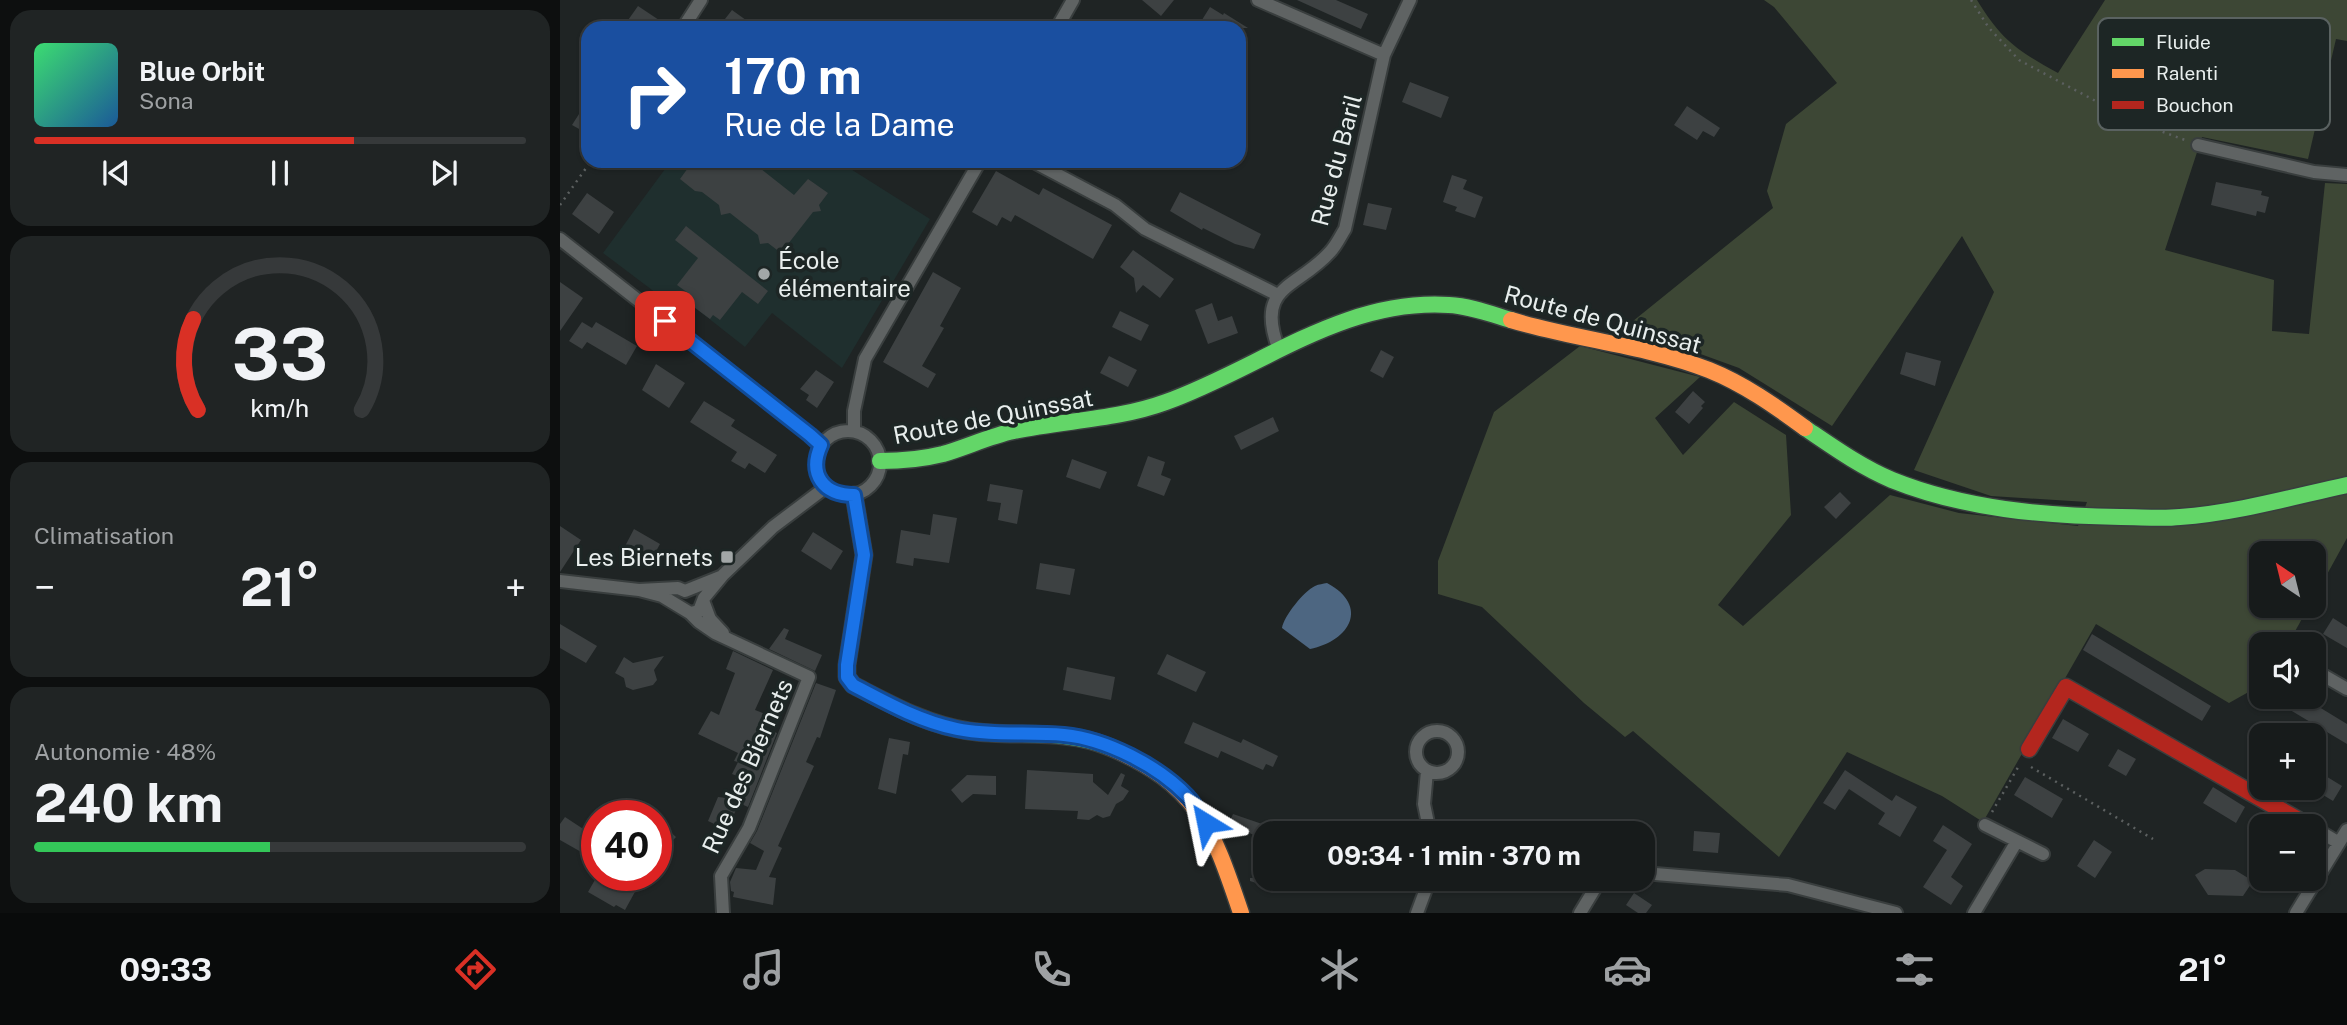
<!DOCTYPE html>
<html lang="fr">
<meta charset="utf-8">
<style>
body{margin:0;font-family:"Public Sans",sans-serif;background:#202424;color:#f1f3f6;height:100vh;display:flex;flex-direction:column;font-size:26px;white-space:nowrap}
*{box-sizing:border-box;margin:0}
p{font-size:23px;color:#9ea1a3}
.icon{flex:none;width:38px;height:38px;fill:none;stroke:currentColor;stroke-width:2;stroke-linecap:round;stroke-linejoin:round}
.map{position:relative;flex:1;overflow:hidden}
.panel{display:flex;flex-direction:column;gap:10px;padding:10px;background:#0d0f0f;width:560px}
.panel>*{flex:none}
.hud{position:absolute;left:21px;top:21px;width:665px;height:147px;border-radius:21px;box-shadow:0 2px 5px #0004,0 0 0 2px #36393a;background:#1a4fa0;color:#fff;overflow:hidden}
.needle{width:46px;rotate:325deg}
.tools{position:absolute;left:1689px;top:541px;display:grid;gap:14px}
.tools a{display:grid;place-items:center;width:77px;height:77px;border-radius:14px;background:#171b1b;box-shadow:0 2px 5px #0004,0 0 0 2px #36393a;font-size:35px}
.speed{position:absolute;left:21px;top:800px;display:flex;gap:14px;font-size:35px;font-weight:700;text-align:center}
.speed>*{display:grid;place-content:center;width:91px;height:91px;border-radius:50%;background:#171b1b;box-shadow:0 2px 5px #0004,0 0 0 2px #36393a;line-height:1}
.speed .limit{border:10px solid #d22;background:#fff;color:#111}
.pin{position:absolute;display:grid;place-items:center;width:60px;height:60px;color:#fff;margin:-30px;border-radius:14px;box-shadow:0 4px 10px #0006}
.me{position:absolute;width:77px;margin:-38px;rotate:325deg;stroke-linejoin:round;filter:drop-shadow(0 0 5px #0008)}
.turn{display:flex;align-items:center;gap:24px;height:147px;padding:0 28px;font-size:32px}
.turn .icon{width:91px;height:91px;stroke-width:2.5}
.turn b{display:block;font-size:49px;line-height:60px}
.big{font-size:52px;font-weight:700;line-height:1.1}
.panel .tile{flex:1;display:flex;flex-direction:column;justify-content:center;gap:10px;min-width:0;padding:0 24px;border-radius:21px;background:#202424}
.panel .dial{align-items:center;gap:0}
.dial svg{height:182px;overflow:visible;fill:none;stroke:#36393a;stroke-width:7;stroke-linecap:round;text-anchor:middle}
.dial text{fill:#f1f3f6;stroke:none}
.song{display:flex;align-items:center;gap:21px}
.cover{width:84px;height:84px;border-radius:10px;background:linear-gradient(135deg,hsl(140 70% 55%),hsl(210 70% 35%))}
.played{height:7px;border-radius:4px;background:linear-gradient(90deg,#d93025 65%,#36393a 65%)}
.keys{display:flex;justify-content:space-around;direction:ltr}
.heat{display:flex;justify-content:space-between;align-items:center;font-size:38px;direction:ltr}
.charge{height:10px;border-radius:5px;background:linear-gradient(90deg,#34c759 48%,#36393a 0)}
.trip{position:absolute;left:693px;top:821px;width:402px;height:70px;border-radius:21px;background:#171b1b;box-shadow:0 2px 5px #0004,0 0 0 2px #36393a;font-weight:700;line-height:70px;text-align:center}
.dock{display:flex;height:112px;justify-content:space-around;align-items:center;background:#090b0b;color:#9ea1a3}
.dock .icon{width:49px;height:49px}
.dock .on{color:#d93025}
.dock b{font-size:32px;color:#f1f3f6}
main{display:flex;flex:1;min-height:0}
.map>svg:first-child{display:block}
</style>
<main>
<section class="panel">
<div class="tile">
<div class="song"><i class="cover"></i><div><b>Blue Orbit</b><p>Sona</p></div></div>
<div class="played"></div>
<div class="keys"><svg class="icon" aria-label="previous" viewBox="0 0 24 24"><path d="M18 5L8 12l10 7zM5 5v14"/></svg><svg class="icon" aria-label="pause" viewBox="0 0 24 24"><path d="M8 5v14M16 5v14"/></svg><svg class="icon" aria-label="next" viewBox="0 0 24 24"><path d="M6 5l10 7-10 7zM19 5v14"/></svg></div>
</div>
<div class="tile dial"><svg viewBox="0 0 100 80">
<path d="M14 69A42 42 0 1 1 86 69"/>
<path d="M14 69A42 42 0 0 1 12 29" stroke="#d93025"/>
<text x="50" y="56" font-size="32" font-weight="700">33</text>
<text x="50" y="72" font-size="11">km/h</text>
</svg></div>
<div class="tile"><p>Climatisation</p>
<div class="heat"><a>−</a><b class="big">21°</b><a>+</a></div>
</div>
<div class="tile"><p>Autonomie · 48%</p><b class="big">240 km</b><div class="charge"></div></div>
</section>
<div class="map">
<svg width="1787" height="913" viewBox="0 0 1787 913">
<rect width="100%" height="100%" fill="#1f2424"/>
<path fill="#1f2f2e" d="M111,161H278L370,219L282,368L212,313L185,347L138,310L142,304L138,301L133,307L119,296L112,305L43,253Z"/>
<path fill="#3d4735" d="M1204,0H1417C1442,41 1457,50 1498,73L1545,0H1787V41L1776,39L1748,159L1642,137L1605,250L1714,280L1712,331L1749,334L1765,183L1787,184V538L1754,598V553H1701V606H1749L1728,644H1701V685L1669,703L1536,624L1423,822L1382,796L1287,752L1219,857L1073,731L1065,737L1024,703L922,607L878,594V561L934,412L1020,346L1140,377L1095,418L1123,455L1174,402L1226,435L1231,515L1158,605L1183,626L1330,495L1399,513L1518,526L1527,502L1431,496L1354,470L1434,292L1402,236L1272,426L1179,368L1113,344L1057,334L1213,208L1207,191L1226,124L1277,83L1214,7Z"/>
<path fill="#4d6681" d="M767,583C810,606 790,641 750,649L722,628C724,616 744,591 755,586C759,584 763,584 767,583Z"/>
<path fill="#3d4142" d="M582,0H614L601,16Z
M737,0H776L808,14L801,29Z
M78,6L111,28H74L66,23Z
M650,7L663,15L664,13L688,28H637Z
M172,10L197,28H158Z
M850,82L889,97L881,118L842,102Z
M28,100V134L12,125Z
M1127,106L1160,128L1154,137L1143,131L1137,140L1114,125Z
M133,161H150L158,168L163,161L171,167L175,161H191L234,195L248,179L268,193L259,205L261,211L253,212L221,253L208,243L200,244L198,235L170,213L161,215L159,205L142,192L135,191L120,179Z
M436,171L479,195L483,188L552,225L533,259L455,215L451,222L442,217L437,226L412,212Z
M892,175L907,180L903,189L923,197L915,218L895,211L897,207L883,202Z
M1656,182L1702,191L1701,195L1709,197L1705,213L1697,211L1696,216L1651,205Z
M620,192L701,234L694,249L675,244L643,228L642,230L610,211Z
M27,193L54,212L39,234L12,214Z
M808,203L832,208L826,230L803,225Z
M126,226L208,291L198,304L182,292L160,320L153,315L150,319L123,299L128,293L117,285L138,258L115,240Z
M573,250L614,279L600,298L583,285L576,293L574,278L560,267Z
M373,272L401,288L380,326L384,328L362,366L376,374L368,388L323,362Z
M0,282L23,298L0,331Z
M652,303L658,321L672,316L678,333L648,344L635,310Z
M560,311L589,325L581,341L552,327Z
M22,322L32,328L36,322L77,346L66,365L27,342L22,349L9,341Z
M821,350L834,357L823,378L810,371Z
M1346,352L1381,361L1375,386L1340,374Z
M549,356L577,370L568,387L540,373Z
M96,364L125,383L109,408L82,390Z
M256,370L274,382L257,408L246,400L249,395L240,389Z
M1133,391L1145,402L1141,406L1143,408L1129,424L1115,412Z
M144,401L175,420L171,426L217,455L205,473L189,463L185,469L171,461L177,452L130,422Z
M713,417L719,431L681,450L674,436Z
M588,456L605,462L601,475L611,479L604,496L577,486Z
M512,459L547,472L540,489L506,477Z
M430,484L463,490L457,524L438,520L441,503L427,501Z
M1280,492L1291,503L1276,519L1264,507Z
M373,514L397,518L389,563L354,558L353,566L336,563L341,530L370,535Z
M0,526L21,540L0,572Z
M74,529L100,544L89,564L63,550Z
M253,532L283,551L271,570L241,551Z
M480,563L515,569L510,595L476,589Z
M1773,618L1787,627V648L1763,634Z
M0,624L37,646L26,663L0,648Z
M224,628L229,630L225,639L262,655L255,671L209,649Z
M1532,634L1651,706L1642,721L1523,650Z
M173,651L213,670L195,710L208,715L203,727L217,733L188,807L179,803L167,830L148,821L158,797L167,798L177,776L172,774L178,762L174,761L178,753L138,734L151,711L159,715L175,673L166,669Z
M607,654L646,672L636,692L597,674Z
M104,656L94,670L97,680L93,685L73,690L66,687L64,678L55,673L64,657L73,663Z
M507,667L555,677L551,700L503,690Z
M256,683L276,690L260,738L257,737L246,762L254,766L218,846L222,848L209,877L216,878L213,905L173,897L174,892L171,891L170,882L176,868L196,870L204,851L190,843L197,831Z
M1727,696H1741L1787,724V744L1722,705Z
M1503,719L1529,734L1518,752L1492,738Z
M633,722L681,743L683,739L718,756L713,767L706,764L703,770L661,751L658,758L624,743Z
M329,738L350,742L348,755L343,754L336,794L318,789Z
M1558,749L1576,759L1566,776L1548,766Z
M467,770L533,774V782L548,795L561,773L565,775L561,786L569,791L563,800L556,804L550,816L543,818L537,815L529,820L517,819L518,811L465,809Z
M1285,770L1332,801L1336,795L1357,807L1340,837L1318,824L1325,813L1289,789L1275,810L1263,803Z
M407,775L436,776V795L413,794L402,803L391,790Z
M1764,775L1782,786L1773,801L1755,790Z
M1465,777L1503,799L1492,818L1454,795Z
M1653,787L1685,807L1676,823L1643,803Z
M673,814L705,825V839L668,825Z
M5,817L37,838V848L30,857L0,840V824Z
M96,819L116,837L96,858Z
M1383,825L1412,844L1391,877L1403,886L1391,905L1363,887L1387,850L1373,841Z
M1134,831L1160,833L1158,853L1133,851Z
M1534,840L1552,852L1535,878L1517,866Z
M1645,869L1675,870L1693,881L1683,896L1648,895L1635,875Z
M52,877L76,890L65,910L56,905L54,907L28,892L36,878L48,885Z
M690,878H732L728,893L690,881Z
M1074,893L1092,905L1086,913H1078L1066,905Z"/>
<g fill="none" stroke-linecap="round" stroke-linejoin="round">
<defs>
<path id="street" d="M698,0L824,55
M123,28L141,0
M497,28L513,0
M1638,145L1754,172L1787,175
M472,161L555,205L585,229L716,294
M0,239L250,435L261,445
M719,350C694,285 737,289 770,252C776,246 780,237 785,229L824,55L850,0
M256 463a32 32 0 1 1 64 0a32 32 0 1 1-64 0Z
M294,431V411L305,359L420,161
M0,581L79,590L118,588L125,591L160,577
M79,590L102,596L130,613L139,611L144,598L163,575L213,527L266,487
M144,603L150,619L163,633
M130,613L139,622L155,633L249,677L189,828L161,876L163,913
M1754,670L1787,689
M856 752a21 21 0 1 1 42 0a21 21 0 1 1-42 0Z
M867,771L864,804L870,833
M1425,825L1483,854
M1754,828L1779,843
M1083,873L1228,885L1336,913
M857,913L870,878
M1020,913L1037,885L1046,878
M1414,913L1457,841
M1736,913L1787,830"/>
<path id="fast" d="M1245,428C1273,447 1301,467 1332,480C1404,509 1484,516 1561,517C1581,517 1601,519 1620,517C1676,513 1732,497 1787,485
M320,461C341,461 363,459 383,454C407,447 430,436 454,431C505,420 557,420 606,402C701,368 783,298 889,305C910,306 931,314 951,320
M294,495L304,555L287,665V677L293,685C330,704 367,725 409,731C456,738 504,728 549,747"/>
<path id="slow" d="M951,320C1016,340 1085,345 1149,370C1184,384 1215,406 1245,428
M549,747C637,784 652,827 681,913"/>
<path id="jam" d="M1469,749L1506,687L1749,826"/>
</defs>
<use href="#street" stroke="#393e3e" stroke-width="16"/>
<use href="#fast" stroke="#393e3e" stroke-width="19"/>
<use href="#slow" stroke="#393e3e" stroke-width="19"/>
<use href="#jam" stroke="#393e3e" stroke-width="19"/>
<path stroke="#5c6060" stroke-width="2.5" stroke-dasharray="2 5" stroke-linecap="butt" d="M1411,0L1429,28L1459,60L1573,121L1625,140
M0,205L31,161
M1471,767L1593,839
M1432,812L1460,764"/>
<use href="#street" stroke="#5f6363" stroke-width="12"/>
<use href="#fast" stroke="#63d668" stroke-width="16"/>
<use href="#slow" stroke="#ff974d" stroke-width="16"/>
<use href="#jam" stroke="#b3261e" stroke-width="16"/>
</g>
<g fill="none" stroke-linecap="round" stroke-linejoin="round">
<defs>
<path id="route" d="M105,321L250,435L261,445C248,474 263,495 294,495L304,555L287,665V677L293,685C327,703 359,721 397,729C431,736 469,732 504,735C546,739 599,766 628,797C635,804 640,815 646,823"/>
</defs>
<use href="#route" stroke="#114b97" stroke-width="18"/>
<use href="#route" stroke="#1a73e8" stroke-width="12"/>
</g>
<g fill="#a2a7a7" stroke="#1d2625" stroke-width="2.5">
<circle cx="204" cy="274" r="7"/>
<rect x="160" y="550" width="14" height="14" rx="3.5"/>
</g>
<g text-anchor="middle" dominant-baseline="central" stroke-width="7" stroke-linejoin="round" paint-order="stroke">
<g font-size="24" fill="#e8eeed" stroke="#1d2625">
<text transform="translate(776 160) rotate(-75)">Rue du Baril</text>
<text transform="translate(1043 319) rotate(15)">Route de Quinssat</text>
<text transform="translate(433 416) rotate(-11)">Route de Quinssat</text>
<text transform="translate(187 766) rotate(-66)">Rue des Biernets</text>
</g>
<g font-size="24" fill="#e8eeed" stroke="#1d2625" text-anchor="start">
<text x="218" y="260">École<tspan x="218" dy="28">élémentaire</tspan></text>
<text x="153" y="557" text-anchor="end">Les Biernets</text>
</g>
</g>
<rect x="1538" y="18" width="232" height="112" rx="10" fill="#1d2625" stroke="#5a6261" stroke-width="2"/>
<rect x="1552" y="38" width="32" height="8" fill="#63d668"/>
<rect x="1552" y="69" width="32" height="9" fill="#ff974d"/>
<rect x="1552" y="101" width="32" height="8" fill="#b3261e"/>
<g font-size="19" fill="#e8eeed">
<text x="1596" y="49">Fluide</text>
<text x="1596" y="80">Ralenti</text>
<text x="1596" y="112">Bouchon</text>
</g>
</svg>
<div class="tools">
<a><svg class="needle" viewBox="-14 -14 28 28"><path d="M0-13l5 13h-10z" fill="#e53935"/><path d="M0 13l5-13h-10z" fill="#9ea1a3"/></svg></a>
<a><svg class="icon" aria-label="sound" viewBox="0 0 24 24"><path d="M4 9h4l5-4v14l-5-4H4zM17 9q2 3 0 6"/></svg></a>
<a>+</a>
<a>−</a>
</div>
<div class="speed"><div class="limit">40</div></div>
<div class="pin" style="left:105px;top:321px;background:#d93025"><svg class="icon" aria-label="arrive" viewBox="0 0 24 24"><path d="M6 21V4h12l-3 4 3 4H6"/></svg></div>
<svg class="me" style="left:646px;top:823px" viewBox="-20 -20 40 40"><path d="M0-17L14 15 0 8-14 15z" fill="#1a73e8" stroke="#fff" stroke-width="4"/></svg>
<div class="trip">09:34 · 1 min · 370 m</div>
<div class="hud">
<div class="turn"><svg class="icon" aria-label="right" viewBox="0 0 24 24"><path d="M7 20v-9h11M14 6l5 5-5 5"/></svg><div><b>170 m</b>Rue de la Dame</div></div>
</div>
</div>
</main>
<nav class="dock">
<b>09:33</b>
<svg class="icon on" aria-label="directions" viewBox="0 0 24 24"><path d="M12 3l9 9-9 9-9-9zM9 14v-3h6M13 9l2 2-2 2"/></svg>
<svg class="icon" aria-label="music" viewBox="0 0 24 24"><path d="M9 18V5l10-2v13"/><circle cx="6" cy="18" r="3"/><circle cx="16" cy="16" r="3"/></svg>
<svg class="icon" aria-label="phone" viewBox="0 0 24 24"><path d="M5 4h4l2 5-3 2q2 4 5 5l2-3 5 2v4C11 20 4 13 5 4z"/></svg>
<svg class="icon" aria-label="climate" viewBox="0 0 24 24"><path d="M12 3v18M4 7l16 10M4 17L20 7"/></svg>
<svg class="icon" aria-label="car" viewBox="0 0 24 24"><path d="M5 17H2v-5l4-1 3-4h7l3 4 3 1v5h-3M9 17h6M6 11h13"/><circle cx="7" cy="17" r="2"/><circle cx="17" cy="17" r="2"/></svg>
<svg class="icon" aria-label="filters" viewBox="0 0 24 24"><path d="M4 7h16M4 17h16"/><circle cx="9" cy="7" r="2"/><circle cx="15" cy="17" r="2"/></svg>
<b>21°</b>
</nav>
